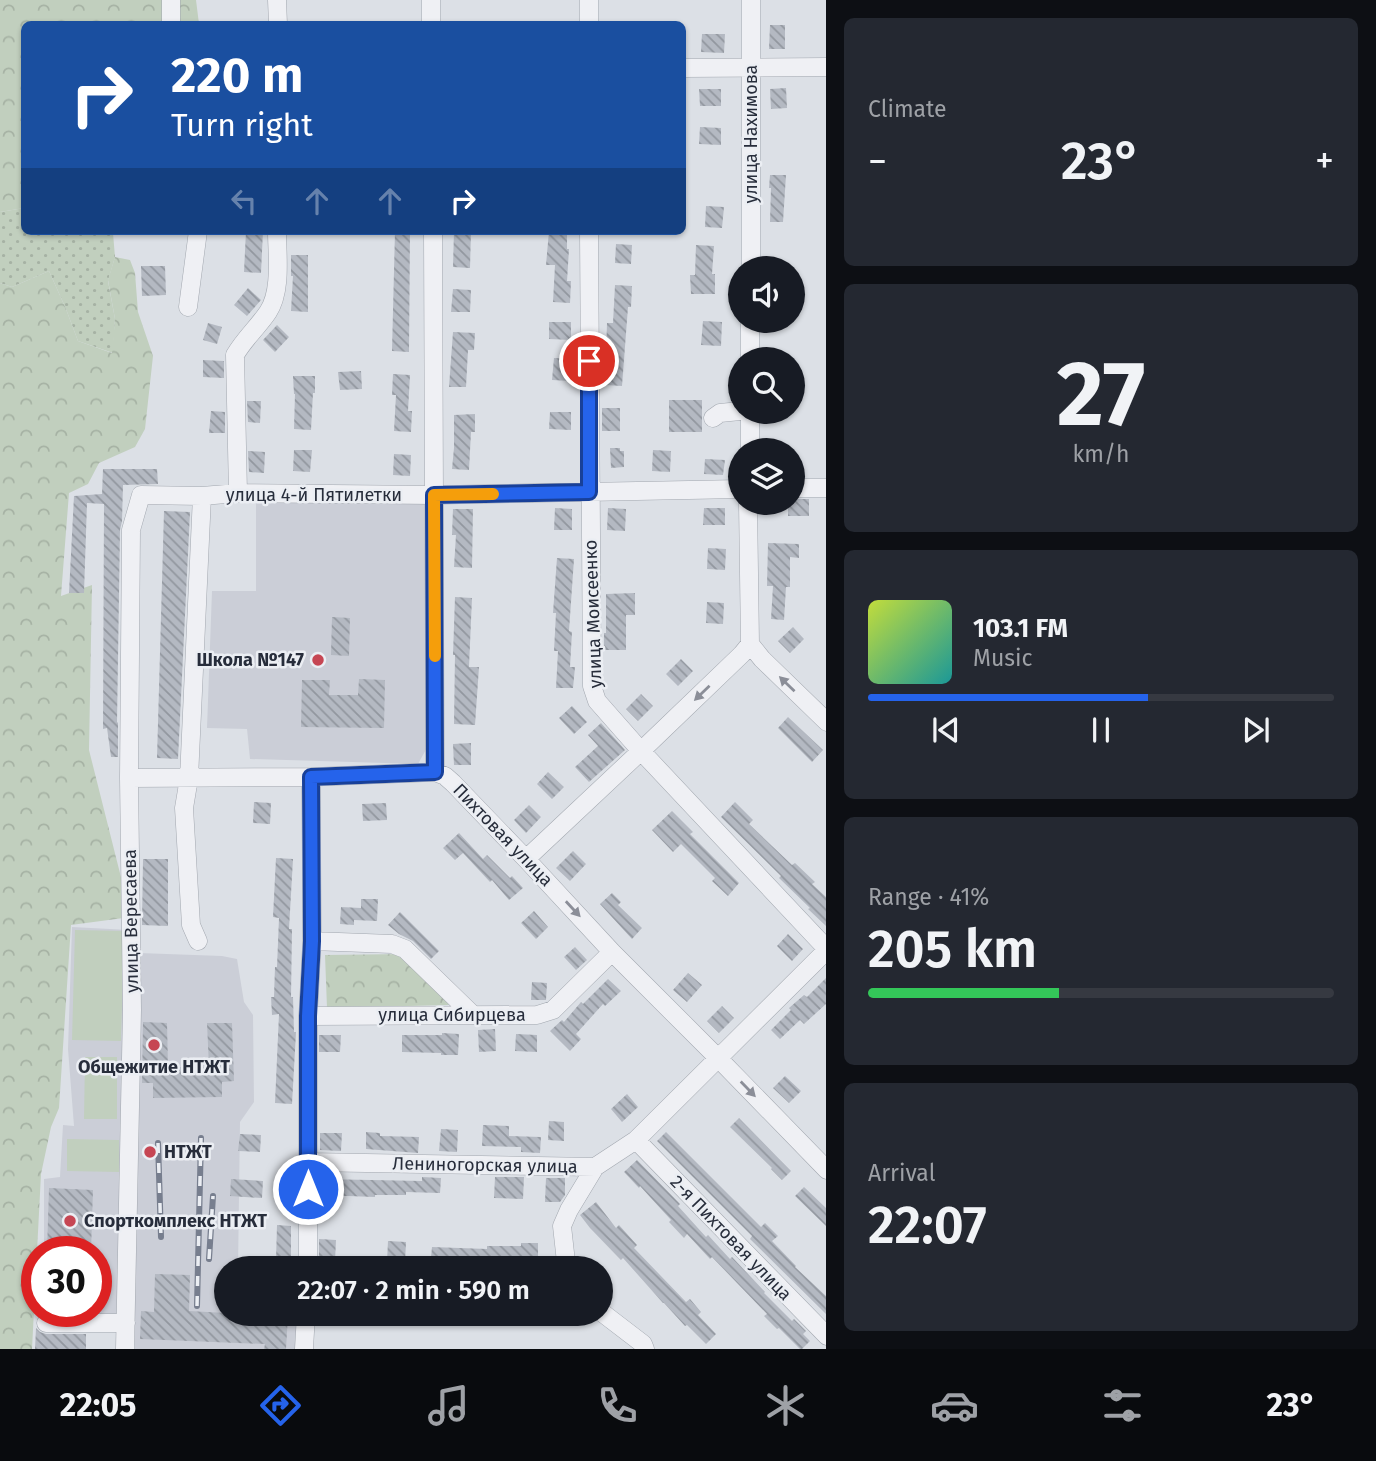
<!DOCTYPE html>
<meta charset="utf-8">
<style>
body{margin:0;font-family:"Fira Sans",sans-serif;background:#242831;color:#f1f3f6;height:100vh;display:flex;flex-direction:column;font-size:26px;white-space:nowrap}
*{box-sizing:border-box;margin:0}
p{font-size:23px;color:#9ea1a6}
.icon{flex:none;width:38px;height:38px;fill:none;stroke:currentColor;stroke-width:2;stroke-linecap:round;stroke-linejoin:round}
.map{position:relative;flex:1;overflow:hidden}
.details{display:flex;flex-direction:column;gap:18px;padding:18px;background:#0d0f14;width:550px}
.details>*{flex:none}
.banner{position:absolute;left:21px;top:21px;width:665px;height:214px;border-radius:10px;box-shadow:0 2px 5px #0004;background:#1a4fa0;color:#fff;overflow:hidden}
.fabs{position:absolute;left:728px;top:256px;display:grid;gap:14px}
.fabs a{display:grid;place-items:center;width:77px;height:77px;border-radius:50%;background:#171b24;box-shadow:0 2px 5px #0004;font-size:35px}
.speed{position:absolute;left:21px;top:1236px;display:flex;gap:14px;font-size:35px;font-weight:700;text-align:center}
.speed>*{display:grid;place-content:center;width:91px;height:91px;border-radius:50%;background:#171b24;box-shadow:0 2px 5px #0004;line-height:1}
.speed .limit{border:10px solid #d22;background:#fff;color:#111}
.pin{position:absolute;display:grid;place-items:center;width:60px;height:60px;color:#fff;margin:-30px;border:4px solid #fff;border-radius:50%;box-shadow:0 2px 7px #0007}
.me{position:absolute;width:77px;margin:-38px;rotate:0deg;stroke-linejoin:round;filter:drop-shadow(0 0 5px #0008)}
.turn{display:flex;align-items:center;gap:24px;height:147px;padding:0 35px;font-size:32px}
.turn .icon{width:91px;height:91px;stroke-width:2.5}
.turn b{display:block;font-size:49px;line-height:60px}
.lanes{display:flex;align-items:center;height:66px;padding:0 35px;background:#0003;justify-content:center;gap:35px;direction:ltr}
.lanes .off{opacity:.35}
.big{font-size:52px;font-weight:600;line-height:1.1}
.details .tile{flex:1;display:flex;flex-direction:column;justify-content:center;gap:10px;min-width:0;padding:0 24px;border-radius:10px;background:#242831}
.details .dial{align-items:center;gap:0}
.dial b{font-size:91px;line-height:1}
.song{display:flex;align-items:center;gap:21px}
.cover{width:84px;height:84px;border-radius:10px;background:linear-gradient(135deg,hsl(70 70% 55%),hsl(180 70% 35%))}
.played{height:7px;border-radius:4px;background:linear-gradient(90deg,#2563eb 60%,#363941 60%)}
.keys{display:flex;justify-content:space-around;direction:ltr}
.heat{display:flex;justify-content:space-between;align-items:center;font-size:38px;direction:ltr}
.charge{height:10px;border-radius:5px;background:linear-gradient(90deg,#34c759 41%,#363941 0)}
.trip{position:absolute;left:214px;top:1256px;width:399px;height:70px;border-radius:35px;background:#171b24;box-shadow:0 2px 5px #0004;font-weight:600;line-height:70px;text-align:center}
.tabs{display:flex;height:112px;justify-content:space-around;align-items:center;background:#090b0e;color:#9ea1a6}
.tabs .icon{width:49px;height:49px}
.tabs .current{color:#2563eb}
.tabs b{font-size:32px;color:#f1f3f6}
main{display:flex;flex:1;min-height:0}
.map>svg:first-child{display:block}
</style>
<main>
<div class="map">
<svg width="827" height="1349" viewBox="0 0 827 1349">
<defs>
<pattern id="grass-dots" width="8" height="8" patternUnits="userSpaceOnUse" patternTransform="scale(1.75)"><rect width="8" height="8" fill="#c1cfbe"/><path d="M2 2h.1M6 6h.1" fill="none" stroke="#a6b2a4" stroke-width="1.8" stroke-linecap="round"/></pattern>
<pattern id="forest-crowns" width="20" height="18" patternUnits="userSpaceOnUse" patternTransform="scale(1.75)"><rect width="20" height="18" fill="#c1cfbe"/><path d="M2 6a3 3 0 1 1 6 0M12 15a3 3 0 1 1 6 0" fill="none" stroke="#a6b2a4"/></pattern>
<pattern id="building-back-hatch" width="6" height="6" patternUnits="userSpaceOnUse" patternTransform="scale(1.75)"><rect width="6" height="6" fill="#b4b9c2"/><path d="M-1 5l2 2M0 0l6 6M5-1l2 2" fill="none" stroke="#92979f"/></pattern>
</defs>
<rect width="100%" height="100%" fill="#dce0e6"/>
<path fill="#cbced7" d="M256,500L424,504L429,744L418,764L250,759L247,729L207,728L212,591H256Z
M72,927L129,930L139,953L222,956L237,959L244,1002L253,1015L254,1102L240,1122L238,1269H226V1314H306L305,1349H135V1317L45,1315V1311H96V1251H44V1179L60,1177L63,1125L74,1126L68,1049Z"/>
<path fill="url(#grass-dots)" d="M24,208V231H118L113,233L115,257L108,281L115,319L113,353L78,341L66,309L49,271L12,287L0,283V212Z"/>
<path fill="url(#forest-crowns)" d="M0,0H196L199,24H24V208L0,212Z
M115,257L130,260L135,273L138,312L153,356L145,429L135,447L99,463L88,484L69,493L61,596L92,585L89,750L131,917L71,925L59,1108L51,1127L41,1174L32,1349H0V283L12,287L49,271L66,309L78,341L112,353L115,319L108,280Z
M406,954L449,1005L327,1008L325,955Z"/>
<path fill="#c1cfbe" d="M75,930L124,931L121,1041L72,1040Z
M85,1057H117V1119H84Z
M67,1139L119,1140V1172L67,1171Z"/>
<path fill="url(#building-back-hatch)" d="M770,25H785V49H769Z
M702,34H725L724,53L701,52Z
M786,88L787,108L771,109L770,89Z
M699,89H721V106H700Z
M700,127L721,128V145L699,144Z
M770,175H786L783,222H770L771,188H769Z
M706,206L724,207L722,228L705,227Z
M246,231H263L261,273L244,272Z
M395,231H410L409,352L392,351Z
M454,231H471L470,268L453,267Z
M549,231H567V249H569L567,281H571L570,303L553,302L555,265H546Z
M616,244L632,245L631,264L615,263Z
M696,245L714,246L712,274H715V294H691L690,275H695Z
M291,255H308V312L291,311L293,276H291Z
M141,266H165L166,295L142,296Z
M615,285L632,286L631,307H628L622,386L605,385L607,323H613Z
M248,288L261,300L247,316L234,305Z
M453,289L471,290L470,312H451Z
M703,321L722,322L721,346L701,345Z
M549,322H571V340L549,339Z
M208,323L222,327L217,344L203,340Z
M277,325L289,337L275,352L263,340Z
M453,332L475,333L474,350H468L466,387H449Z
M554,358L571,359L570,381L552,380Z
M203,360L224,361V378L203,377Z
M361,371L362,389L340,390L338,372Z
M393,374L410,375L408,411H412L411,432L394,431L396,395H392Z
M293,376H315V393H313L311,430L294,429L295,394H294Z
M669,400H702V432H669Z
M247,401H261L260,423L248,422Z
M602,408H620V431H602Z
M211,411L225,412V433H209Z
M550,412H571V430L549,429Z
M475,414V432H471L469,470L452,469L454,448V415Z
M610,448H620V451H624V467L611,468Z
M294,450H312L310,472L293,471Z
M653,450L671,451L670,472L652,471Z
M248,451L265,452L264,473L249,472Z
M394,454L411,455L410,476L393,475Z
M705,459L725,460L723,475L704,474Z
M103,469H157L158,484L123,485L122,521L120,530L117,722L118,723V757H111L107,728L103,729L104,504L87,503L84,593H69L74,496L102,494Z
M793,499H809V516H788V502H793Z
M555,508L572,509V530H554Z
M608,508L626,509L625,531L607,530Z
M704,508H725V525H703Z
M453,509H473L472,568L454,567L456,535H452Z
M164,511L190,512L178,759L157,758Z
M768,543L799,544V558L790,557V587H786L784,620L771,619L773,586H767Z
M708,548L726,549L725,570L707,569Z
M557,558L574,559L569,631L572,632L570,667H575L573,688H556L558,651H554L556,613H553Z
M635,593V615H626V650H604V633H606V594Z
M455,597L472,598L469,667H479L475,725L454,724L455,655H453Z
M707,602L724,603L723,624L706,623Z
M332,617L350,618L349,656L331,655Z
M793,627L804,639L790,653L778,641Z
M681,659L693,671L678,686L666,674Z
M359,679L385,680L384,728L301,727L302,680H330L329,695H358Z
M641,694L653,706L638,721L626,709Z
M572,706L587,722L574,734L559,718Z
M788,717L823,750L812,762L778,728Z
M601,723L625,750L589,782L575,767L598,746L588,735Z
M471,743V765H454L453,744Z
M548,772L564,787L552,799L537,784Z
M254,802L271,803L270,824L253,823Z
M735,802L753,820L749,824L792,865L795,863L815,882L812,884L827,898V927L808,909L810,908L779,878L781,876L721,817Z
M386,803L387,820L363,821L362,804Z
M529,805L541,817L526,833L514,820Z
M672,811L693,832L690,834L739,883L728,896L712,881L715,878L681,844L673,852L652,830Z
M459,833L483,859L487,855L510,878L512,876L523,888L509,900L492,880L490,882L463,853L455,860L443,848Z
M573,851L586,864L570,881L556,868Z
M276,858L293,859L289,929H292L291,997H293L294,1032H296L292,1104L275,1103L279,1014L272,1015L271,997H274L275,967H277L279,918L273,917Z
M143,859H168V926L142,925Z
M612,893L621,902L618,905L642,928L632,939L600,904Z
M361,899H378L377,921L354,920V925L340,924L341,907L361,908Z
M534,911L548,927L536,939L521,923Z
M400,912L439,951L431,959L413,941L399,934L388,925Z
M788,934L803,949L792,961L777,946Z
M575,947L587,960L576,970L564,957Z
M688,973L702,985L687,1002L673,990Z
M827,977V1003L804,1024L800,1020L780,1039L771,1030L791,1010L789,1008L804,995L807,997Z
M608,979L621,991L605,1006L603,1004L576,1034L581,1039L570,1051L550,1031L562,1020L564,1022L581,1002L583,1004Z
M532,982L547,983L546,1000H531Z
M722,1006L734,1018L719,1033L707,1021Z
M143,1022L167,1023L168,1067H209L207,1023H232L234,1081L222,1082V1097L153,1098V1083H142Z
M495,1029L496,1051L479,1052L478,1030Z
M442,1033L459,1034L458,1055H441V1053L402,1052V1035H442Z
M516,1034L537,1035V1052L515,1051Z
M319,1035H341L340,1052H319Z
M785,1076L801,1091L789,1103L773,1088Z
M627,1094L638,1107L622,1122L611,1109Z
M739,1118L791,1171L782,1180L771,1169L772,1168L730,1127Z
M549,1121L564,1122V1141L548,1140Z
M483,1125L509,1126V1136L541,1137L540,1153L521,1152V1147L482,1146Z
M441,1129L458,1130L457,1152L439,1151Z
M366,1132L380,1133V1136L419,1137L418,1153L366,1149Z
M666,1132L761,1227L765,1223L778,1236L772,1241L796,1266L795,1267L827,1297V1315L750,1239L752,1236L657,1141Z
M320,1133H342L341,1151L320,1150Z
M240,1134L261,1135L260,1152L238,1151Z
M637,1160L680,1204L678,1206L706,1237L708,1235L730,1259L732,1257L765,1292L764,1293L792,1321L794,1319L806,1331L803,1334L810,1341L802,1349H800L779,1328L777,1329L764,1316L767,1314L712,1257L710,1259L687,1234L684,1238L669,1222L671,1220L640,1186L639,1188L624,1172Z
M422,1177L441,1178L440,1193L406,1192V1195H375V1197L320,1195V1179L422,1181Z
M495,1177H524L523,1199L494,1198Z
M546,1178H565V1195L560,1202H545Z
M231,1179L263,1181L262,1198L230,1196Z
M804,1187L827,1209V1227L795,1196Z
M49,1188L93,1190L91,1251H47Z
M596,1202L616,1228L619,1225L637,1245L634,1248L686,1302L690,1299L701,1312L698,1315L716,1334L706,1344L687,1325L685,1326L664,1303H663L623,1258L621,1260L590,1228L580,1215Z
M277,1225L291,1226V1260H276Z
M319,1239L336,1240L335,1261L319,1260Z
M388,1241L406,1242L405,1263L387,1262Z
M521,1243H538V1265H505V1268H430L432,1247L487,1249V1246H521Z
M155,1274L190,1275L189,1311L226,1313V1314L288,1315L286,1349H264L265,1344L140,1339L141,1311L154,1312Z
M36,1328L40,1332L46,1334H86V1349H35Z"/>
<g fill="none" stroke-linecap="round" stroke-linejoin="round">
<defs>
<path id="minor" d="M171,0V24
M277,0L278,24
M431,0V24
M589,0V24
M682,68L827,67
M433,231L435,772L445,776L453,783L526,859L612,952L718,1058L827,1170
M589,231L592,686L597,701L641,751L827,949
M751,268V0
M188,307L198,231
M750,359V320
M750,411V450
M713,418L720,413L740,411
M793,488H827
M238,493L235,355C244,339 258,327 268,312C282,291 277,255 277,231
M748,502L750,644L762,659L827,722
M129,778L311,777L435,772
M526,859L641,751L742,654L750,644
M198,941L191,925L184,808L189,778L202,496
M312,941L392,944L405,949L473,1015
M308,1016L537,1015L553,1010L612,952
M636,1140L827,1336
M308,1162L595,1167L636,1140L827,950
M308,1269V1016L312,941L311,777
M560,1269L566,1262L562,1226L569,1210L595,1167
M600,1311L643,1344L645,1349
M46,1323H126
M125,1349L132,1010L129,778L131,530L141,495L202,496L238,493L434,495L740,489
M304,1349L306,1314"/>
</defs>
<use href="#minor" stroke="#a2a7af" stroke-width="19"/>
<use href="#minor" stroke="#eff0f4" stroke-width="18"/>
<defs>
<path id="rail" d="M158,1143L161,1237
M209,1259L213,1196
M197,1306L201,1138"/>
</defs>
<use href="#rail" stroke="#777e8e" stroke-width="6"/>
<use href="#rail" stroke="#ebeef3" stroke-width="3.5" stroke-dasharray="10" stroke-linecap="butt"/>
</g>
<defs><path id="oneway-solid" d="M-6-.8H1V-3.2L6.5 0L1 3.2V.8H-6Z" transform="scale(1.75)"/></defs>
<g fill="#8b8e98">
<use href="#oneway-solid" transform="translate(787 684) rotate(-136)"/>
<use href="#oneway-solid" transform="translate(702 693) rotate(136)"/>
<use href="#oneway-solid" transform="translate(573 909) rotate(47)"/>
<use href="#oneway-solid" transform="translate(748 1089) rotate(46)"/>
</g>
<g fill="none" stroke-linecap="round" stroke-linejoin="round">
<defs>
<path id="route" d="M308,1189V1016L312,941L311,777L435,772L434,495L589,492V361"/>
</defs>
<use href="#route" stroke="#184099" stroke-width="18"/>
<use href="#route" stroke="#2563eb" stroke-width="12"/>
<path stroke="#f59e0b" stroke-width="12" d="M435,656L434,495L493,494"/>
</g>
<g fill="#c64653" stroke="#ebeef3" stroke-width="2.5">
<circle cx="318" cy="660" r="7"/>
<circle cx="154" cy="1045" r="7"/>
<circle cx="150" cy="1152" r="7"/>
<circle cx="70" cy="1221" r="7"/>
</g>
<g text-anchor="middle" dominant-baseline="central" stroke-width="5" stroke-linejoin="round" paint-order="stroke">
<g font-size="18" fill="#272d3b" stroke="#ebeef3">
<text transform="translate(751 134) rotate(-90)">улица Нахимова</text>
<text x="314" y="495">улица 4-й Пятилетки</text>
<text transform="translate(593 614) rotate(-92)">улица Моисеенко</text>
<text transform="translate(503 835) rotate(46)">Пихтовая улица</text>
<text transform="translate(131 921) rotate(-91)">улица Вересаева</text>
<text x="452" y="1015">улица Сибирцева</text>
<text transform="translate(485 1165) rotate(1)">Лениногорская улица</text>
<text transform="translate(731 1238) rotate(46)">2-я Пихтовая улица</text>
</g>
<g font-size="18" font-weight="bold" fill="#272d3b" stroke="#ebeef3" text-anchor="start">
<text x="304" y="660" text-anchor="end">Школа №147</text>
<text x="154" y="1067" text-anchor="middle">Общежитие НТЖТ</text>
<text x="164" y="1152">НТЖТ</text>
<text x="84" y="1221">Спорткомплекс НТЖТ</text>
</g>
</g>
</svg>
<div class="fabs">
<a><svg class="icon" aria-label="sound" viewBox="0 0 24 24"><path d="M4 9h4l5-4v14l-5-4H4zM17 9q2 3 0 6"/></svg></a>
<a><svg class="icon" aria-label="search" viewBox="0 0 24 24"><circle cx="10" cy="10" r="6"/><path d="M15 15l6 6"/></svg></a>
<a><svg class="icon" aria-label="layers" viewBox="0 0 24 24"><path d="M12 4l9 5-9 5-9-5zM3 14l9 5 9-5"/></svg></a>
</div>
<div class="speed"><div class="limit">30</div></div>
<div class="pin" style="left:589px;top:361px;background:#d93025"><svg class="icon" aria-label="arrive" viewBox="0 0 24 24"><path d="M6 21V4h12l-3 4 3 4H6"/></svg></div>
<svg class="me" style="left:308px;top:1189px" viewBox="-20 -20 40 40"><circle r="17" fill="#2563eb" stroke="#fff" stroke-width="3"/><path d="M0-11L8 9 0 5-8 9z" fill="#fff"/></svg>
<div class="trip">22:07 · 2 min · 590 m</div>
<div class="banner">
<div class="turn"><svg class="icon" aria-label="right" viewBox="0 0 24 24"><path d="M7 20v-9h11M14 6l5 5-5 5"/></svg><div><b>220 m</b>Turn right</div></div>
<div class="lanes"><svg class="icon off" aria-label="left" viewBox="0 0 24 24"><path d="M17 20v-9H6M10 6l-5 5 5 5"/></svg><svg class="icon off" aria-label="ahead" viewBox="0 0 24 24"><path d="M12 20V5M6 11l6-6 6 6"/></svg><svg class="icon off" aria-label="ahead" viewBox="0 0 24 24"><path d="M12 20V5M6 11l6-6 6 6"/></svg><svg class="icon" aria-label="right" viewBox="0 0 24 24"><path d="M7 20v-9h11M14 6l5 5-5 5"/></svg></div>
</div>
</div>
<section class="details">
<div class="tile"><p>Climate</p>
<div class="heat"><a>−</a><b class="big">23°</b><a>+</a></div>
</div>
<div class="tile dial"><b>27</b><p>km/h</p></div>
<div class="tile">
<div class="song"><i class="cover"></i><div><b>103.1 FM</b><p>Music</p></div></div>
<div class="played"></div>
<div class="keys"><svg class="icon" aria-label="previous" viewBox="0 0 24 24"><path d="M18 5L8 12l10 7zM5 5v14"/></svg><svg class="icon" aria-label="pause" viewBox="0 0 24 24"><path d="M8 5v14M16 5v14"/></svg><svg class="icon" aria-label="next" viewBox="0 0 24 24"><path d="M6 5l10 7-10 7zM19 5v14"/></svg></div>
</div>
<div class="tile"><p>Range · 41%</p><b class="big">205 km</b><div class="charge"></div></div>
<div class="tile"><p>Arrival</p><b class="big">22:07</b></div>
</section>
</main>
<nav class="tabs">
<b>22:05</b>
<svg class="icon current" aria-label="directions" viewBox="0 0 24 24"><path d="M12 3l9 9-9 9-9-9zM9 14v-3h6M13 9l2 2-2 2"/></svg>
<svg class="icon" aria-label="music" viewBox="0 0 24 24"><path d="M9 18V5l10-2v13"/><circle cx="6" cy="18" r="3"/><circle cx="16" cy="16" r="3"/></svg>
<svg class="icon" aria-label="phone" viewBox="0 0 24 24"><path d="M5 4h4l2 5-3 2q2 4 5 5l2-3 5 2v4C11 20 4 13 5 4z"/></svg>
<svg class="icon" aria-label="climate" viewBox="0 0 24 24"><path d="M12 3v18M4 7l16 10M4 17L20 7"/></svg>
<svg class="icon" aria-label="car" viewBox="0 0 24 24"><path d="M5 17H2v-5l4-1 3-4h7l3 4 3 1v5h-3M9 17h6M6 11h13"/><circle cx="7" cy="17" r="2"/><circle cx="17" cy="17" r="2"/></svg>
<svg class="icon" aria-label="filters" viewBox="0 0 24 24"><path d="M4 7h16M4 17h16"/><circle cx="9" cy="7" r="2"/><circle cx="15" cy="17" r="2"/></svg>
<b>23°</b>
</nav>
